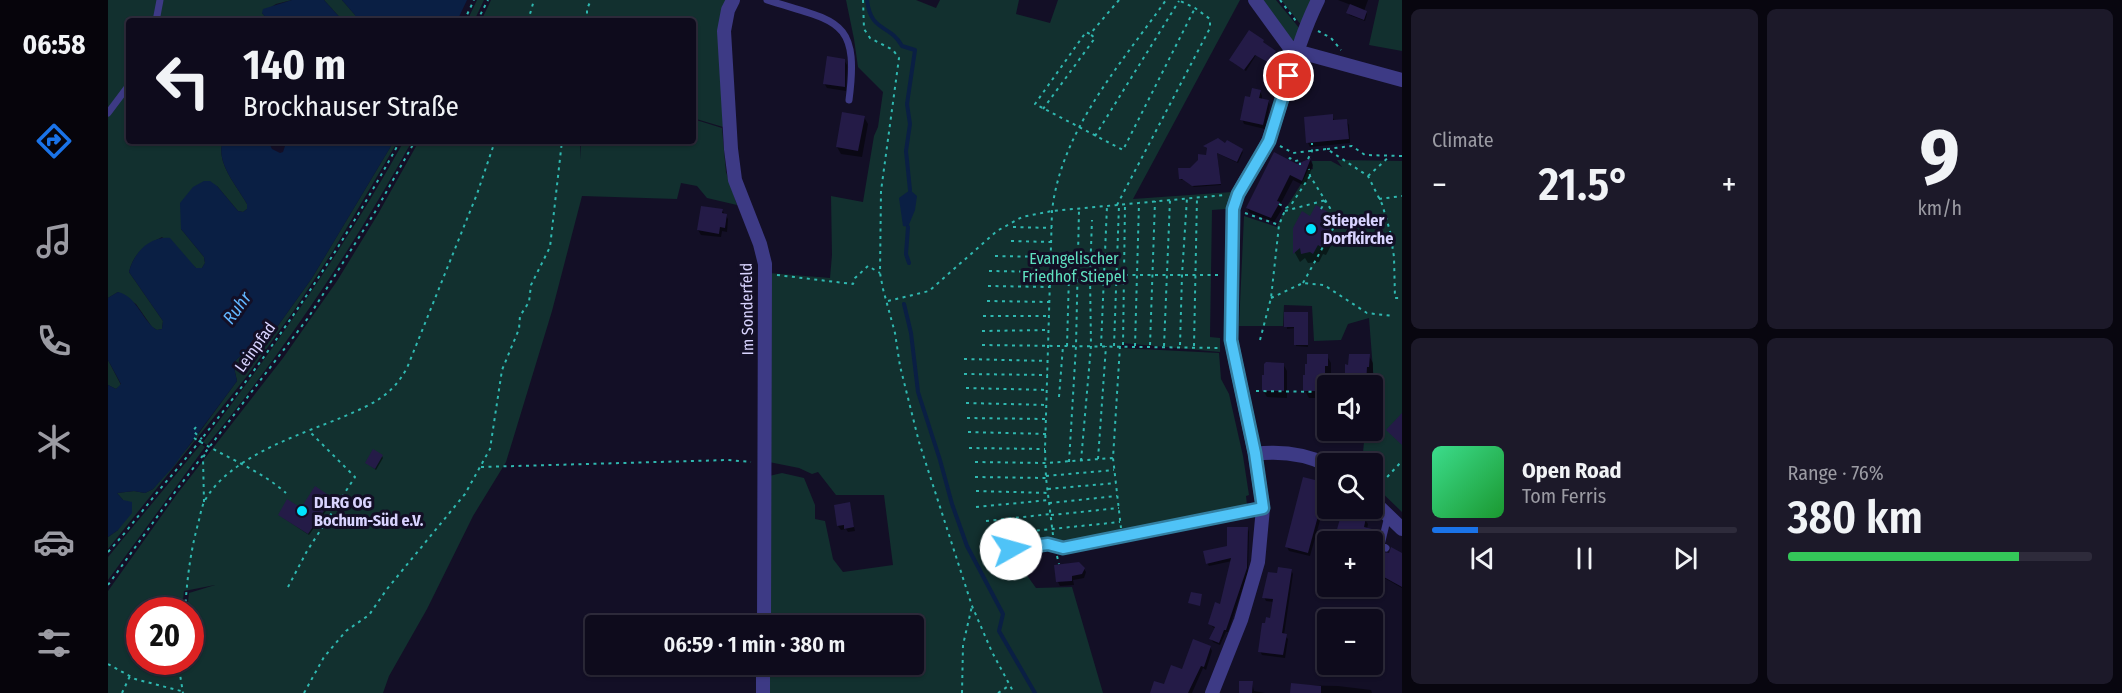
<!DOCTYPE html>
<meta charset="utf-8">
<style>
body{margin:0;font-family:"Fira Sans Condensed",sans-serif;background:#1c1929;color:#f1f3f6;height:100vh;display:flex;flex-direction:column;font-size:22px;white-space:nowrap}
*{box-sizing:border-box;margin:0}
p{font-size:20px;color:#9b9ba3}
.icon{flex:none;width:33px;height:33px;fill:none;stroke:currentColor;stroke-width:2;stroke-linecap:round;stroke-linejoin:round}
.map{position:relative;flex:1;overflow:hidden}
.drawer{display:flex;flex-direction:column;gap:9px;padding:9px;background:#08060f;width:720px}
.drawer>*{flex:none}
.banner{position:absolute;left:18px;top:18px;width:570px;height:126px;border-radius:6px;box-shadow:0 2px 4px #0004,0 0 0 2px #2e2b3b;background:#0e0b1c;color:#f1f3f6;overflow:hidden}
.fabs{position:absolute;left:1209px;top:375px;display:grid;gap:12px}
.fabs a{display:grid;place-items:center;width:66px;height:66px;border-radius:6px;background:#0e0b1c;box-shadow:0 2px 4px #0004,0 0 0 2px #2e2b3b;font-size:30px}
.speed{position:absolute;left:18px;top:597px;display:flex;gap:12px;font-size:30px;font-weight:700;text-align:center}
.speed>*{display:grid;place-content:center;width:78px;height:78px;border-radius:50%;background:#0e0b1c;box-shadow:0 2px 4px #0004,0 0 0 2px #2e2b3b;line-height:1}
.speed .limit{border:9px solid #d22;background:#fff;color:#111}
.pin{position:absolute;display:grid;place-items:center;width:51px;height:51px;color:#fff;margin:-26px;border:3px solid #fff;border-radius:50%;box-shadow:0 2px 6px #0007}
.me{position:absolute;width:66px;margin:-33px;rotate:83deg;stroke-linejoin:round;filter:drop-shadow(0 0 4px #0008)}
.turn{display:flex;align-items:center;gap:21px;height:126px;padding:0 18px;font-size:27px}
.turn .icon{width:78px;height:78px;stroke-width:2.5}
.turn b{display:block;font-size:42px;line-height:51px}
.big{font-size:45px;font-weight:600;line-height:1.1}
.drawer .card{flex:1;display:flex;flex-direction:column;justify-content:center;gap:9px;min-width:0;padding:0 21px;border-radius:9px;background:#1c1929}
.drawer .dial{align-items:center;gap:0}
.dial b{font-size:78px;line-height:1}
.song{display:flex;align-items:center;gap:18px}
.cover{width:72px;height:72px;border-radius:9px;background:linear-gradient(135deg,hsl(150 70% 55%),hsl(130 70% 35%))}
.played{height:6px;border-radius:3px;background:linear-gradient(90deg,#1a73e8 15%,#2e2b3b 15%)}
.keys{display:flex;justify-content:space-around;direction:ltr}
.heat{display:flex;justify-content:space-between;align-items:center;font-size:33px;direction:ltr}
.charge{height:9px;border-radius:4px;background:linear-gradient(90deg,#34c759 76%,#2e2b3b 0)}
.drawer .tiles{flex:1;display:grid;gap:9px;grid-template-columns:repeat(2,1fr)}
.trip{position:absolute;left:477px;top:615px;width:339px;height:60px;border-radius:6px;background:#0e0b1c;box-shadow:0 2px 4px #0004,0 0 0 2px #2e2b3b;font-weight:600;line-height:60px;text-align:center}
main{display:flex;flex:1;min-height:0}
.dock{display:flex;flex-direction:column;width:108px;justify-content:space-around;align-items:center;background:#06040b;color:#9b9ba3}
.dock .icon{width:42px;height:42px}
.dock .selected{color:#1a73e8}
.dock b{font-size:27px;color:#f1f3f6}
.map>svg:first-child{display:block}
</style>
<main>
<nav class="dock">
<b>06:58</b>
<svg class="icon selected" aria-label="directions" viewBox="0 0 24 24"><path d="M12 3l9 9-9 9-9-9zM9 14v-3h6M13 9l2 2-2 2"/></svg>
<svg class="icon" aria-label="music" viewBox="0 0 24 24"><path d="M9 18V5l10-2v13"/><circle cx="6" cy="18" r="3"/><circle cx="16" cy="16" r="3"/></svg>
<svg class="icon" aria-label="phone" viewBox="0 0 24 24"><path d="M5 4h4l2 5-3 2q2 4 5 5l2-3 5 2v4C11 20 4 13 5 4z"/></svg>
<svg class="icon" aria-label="climate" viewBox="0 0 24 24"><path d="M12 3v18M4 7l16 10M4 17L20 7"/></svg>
<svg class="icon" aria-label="car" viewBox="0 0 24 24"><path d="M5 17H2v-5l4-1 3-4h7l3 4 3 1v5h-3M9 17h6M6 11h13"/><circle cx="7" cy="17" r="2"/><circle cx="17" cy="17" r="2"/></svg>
<svg class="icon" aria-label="filters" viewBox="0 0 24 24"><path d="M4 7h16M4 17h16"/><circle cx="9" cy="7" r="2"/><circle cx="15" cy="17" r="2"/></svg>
</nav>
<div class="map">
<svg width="1294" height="693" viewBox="0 0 1294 693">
<rect width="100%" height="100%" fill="#130f26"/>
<path fill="#12302f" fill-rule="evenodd" d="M0,0H184L168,4L154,13L161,21H21V141H115C107,162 129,186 139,204V209L135,212L130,211L109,186L73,229L96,257L97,263L94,268H88L54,237C37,246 26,252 21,272L55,321L54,329L49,330L44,327L28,304L10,292L0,298Z
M216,0H234L247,15V21H235Z
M369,0H376L366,21H359Z
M383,0H620L613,29L615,127L585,118V21H373Z
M738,0H808L828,8L832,0H911L908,14L942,23L950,0H1132L1025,199L1124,192L1118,209L1104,210L1102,337L1112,338V352L1014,343L1013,348L1111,353L1113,379L1121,394L1135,456L1141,495L1138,496L1139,505L1015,534L898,546L928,588L964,587L995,693H659V665L806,664V626L660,625L661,476L674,473L696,478L707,505V519L717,521L725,559L735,572L785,565L776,495H728L710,472L704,474L691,468L661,462V273L722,278L724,255L723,196L755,202L766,136L770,127L775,92L750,67L746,39Z
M1150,0H1168L1192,29L1183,45Z
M1173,0H1207L1194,26Z
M1271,0H1294V51L1261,45Z
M585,119L614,128L618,172L629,205L599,198L589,186L573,183L569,199L474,196L444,311L398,462L365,516L319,609L281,676L275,693H0V591L69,494L175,358L229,281L270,214L311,141H472L473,160V141H585ZM107,585L81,593L79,610H82V662H32V610H74L76,591Z
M286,141H290L225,251L185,312L139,376L0,549V537L10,530L15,500L9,493L26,491L37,493L45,489L85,441L129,381L125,363L141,348H154L204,278Z
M296,141H304C245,248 177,350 99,445L95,442C168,346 237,247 296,141Z
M1229,160L1294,161V512L1265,484L1264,464L1254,463L1257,431L1264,430L1265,413L1268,409L1261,318L1240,324L1233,340L1206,341L1204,306L1176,305L1175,326H1131L1136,216L1169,227C1176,206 1192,190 1200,170L1205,169L1204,161H1223L1234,167Z
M0,360L13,385L8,389L0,385Z
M93,444L97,447L0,580V557Z"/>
<path fill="#0a1f44" d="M184,0H216L235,21H161L154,13L155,9Z
M234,0H359L349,21H247V15Z
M115,141H160L164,149L172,153L175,152L177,146L174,141H286L204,278L154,348H141L125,363L129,381L65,467L45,489L37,493L26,491L9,493L15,500L24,502V513L10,530L0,537V385L8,389L13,384L0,360V298L10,292C29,296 34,321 49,330L54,329L55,321L21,272C25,254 41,236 62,238L88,268H94L97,263L96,257L73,229L72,203L85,187L96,181H102L109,186L130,211L135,212L139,209V204C129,186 107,162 115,141Z
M802,190L809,196L807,210L800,227L795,226L791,198Z"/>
<path fill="#0007" d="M1230,0H1260L1256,11L1259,14L1257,21L1241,15L1243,5Z
M1155,41V44L1168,54L1162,64L1148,55L1138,71L1124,62L1123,60Z
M736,60L739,65L738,91L719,88L716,83Z
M1152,91L1154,96V100L1160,101L1162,105L1157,129L1136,124L1134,119L1143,99Z
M1224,116L1226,120H1238L1241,125L1242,143L1202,147L1200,143Z
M756,117L760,124L754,157L733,154L729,147Z
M1117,145L1135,152L1130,163L1109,153L1113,185L1086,187L1076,180H1073L1072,178L1099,157L1100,149L1097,147Z
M1202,160L1205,165L1197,186L1185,180L1172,205L1174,209L1166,222L1142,213L1139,208L1189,165Z
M614,210L620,219L619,232L614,231L613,237L593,235L590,230Z
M1219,213L1224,223L1222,229L1227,238L1218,255L1215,254L1211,262L1200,263L1197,258L1192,262L1187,253L1186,228Z
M1178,313L1200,315V347L1188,346L1187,328L1179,329Z
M1219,356L1223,363V373H1220V398H1201L1197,391Z
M1261,356L1265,363V374L1262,373V386H1238Z
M1175,364L1179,371V398L1159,397L1155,390Z
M274,456L275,458L268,470L259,463Z
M1218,484L1220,492L1202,556L1181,551L1179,547Z
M224,499L225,501L201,535L171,515L194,510Z
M741,504L747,531L740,532L738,529L733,530L730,526Z
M1257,520L1260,524L1259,529L1263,530L1266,535L1264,542H1243L1232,537L1230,533Z
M1140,529L1141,532L1140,572L1120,632H1118L1112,645L1105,642L1103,639L1107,629L1102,624L1113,606L1124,561L1101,566L1099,563L1120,548Z
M1284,549L1294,555V574L1291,580H1294V588L1269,574L1267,571L1282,554Z
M975,567L978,572L976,578L965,580L966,585L952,586L950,582Z
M1183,570L1185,574L1176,635L1180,639L1177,658L1154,655L1152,651L1163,620L1166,602L1158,601L1156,597L1170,575Z
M1102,647L1104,651L1098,670L1095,668L1084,693H1046L1057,686Z
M1144,683L1146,691L1157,693H1132Z
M1184,685L1230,686L1263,690L1264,693H1183Z"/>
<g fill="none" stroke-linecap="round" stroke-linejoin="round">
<path stroke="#0a1f44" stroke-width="4" d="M759,0C763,33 781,23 794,46L807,50L799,104L802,124L798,151L802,190
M800,227L798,254L801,263
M796,304L803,333L810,392L832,460L844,504L859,546L895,614L891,631L927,693"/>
</g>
<path fill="#241b47" d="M1242,4L1259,11L1256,20L1238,13Z
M1141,30L1156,40L1155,42L1168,51L1161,63L1147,55L1136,70L1121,60Z
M719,56L737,59V87L715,84Z
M1144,88L1153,90L1151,98L1161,100L1155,125L1132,120L1137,96L1142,97Z
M734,112L757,116L750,151L728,147Z
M1225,114V120L1239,119L1241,139L1198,143L1196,117Z
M1110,138L1117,143L1119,140L1135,149L1129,162L1109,153L1113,184L1084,186L1074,179H1071L1070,168H1082L1090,160V154L1098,155L1099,148L1095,146Z
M1166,152L1189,164L1203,158L1194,181L1182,175L1169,201L1172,202L1163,218L1138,208Z
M1208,205L1220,212L1216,224L1223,227L1213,247L1210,245L1205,254L1202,252L1193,254L1192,248L1185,254V228L1194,211L1202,216Z
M593,206L615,209L614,213L619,214L617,228L612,227L611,234L589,230Z
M1176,312H1200V345H1186V327H1176Z
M1199,354H1220V366H1217V391H1195V375H1197V364H1199Z
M1241,354H1262L1261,367H1259L1258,386H1237V364L1240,365Z
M1158,362L1176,363V391H1154V375H1156V364Z
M1294,413V445L1278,430Z
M265,449L275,455L267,469L257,463Z
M1195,477L1219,483L1200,553L1177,547Z
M207,486L225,498L200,534L170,515L179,499L193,508Z
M742,502L746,527L736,529V525L729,526L726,505Z
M1235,508L1250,513L1254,517L1258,518L1256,527L1264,529L1261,542H1251L1228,533Z
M1119,527H1140L1139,568L1118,630H1116L1111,643L1101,639L1107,627L1100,624L1107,602L1112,604L1123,558L1098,564L1095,551L1119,546Z
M1283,547L1294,553V587L1265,571L1274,552L1281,553Z
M971,562L977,568L974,574L964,576V581L948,582L946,565Z
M1170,567L1184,569L1174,633L1179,634L1175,655L1150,652L1154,623H1157L1158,617L1162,618L1165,599L1154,598L1160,572L1169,573Z
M1083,592L1094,594L1092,606L1080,603Z
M1085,639L1103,646L1096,667L1093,666L1080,693H1042L1046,681L1056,684L1063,665L1074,669Z
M1131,681H1145L1144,693H1131Z
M1183,683L1213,686V693H1182Z"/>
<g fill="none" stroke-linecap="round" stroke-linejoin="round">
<path stroke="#2fb8b0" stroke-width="2" stroke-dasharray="3 4.5" stroke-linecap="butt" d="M755,0L756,29L762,38L785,50L791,58L773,191L772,273L775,289L787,333L792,366L811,442L864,606L884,652L906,693
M1011,0L982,34L978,32L927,104L1015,150L1087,8
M1172,0L1188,21
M356,21L366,0
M369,21L380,0
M420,21L426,0
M479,21V9L483,0
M1210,31L1223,38L1233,50
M935,109L987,38L982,34
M987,136L1071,1
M1172,146L1185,153L1219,149L1260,176L1274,204L1282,231L1286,257L1287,298H1294
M1219,149L1244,146L1257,155L1294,156
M1181,159L1182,158L1187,161L1192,160V165
M1200,159L1204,151V143
M1260,176L1282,156
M1271,199L1294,196
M1171,204L1178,208
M1009,205L1102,28V19L1087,8L1070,0
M1213,209L1218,200
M1177,211L1218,200
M1137,213L1171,225
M905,227L944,228
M903,241L943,242
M887,256L943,257
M881,271L943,272
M669,275L745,284L747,278L760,266L772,273
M942,275H1110
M1195,283L1226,227L1222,208L1202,176L1201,169
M880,286L942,287
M1163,298L1195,283L1216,285L1259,313L1285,316
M780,301L821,291L889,231L914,217L944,211L1117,195
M879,301L941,302
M875,316H941
M874,331L941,330
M1152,340L1163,298L1171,225L1178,208L1183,205L1202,176
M874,345L1112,348
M1015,345L1017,204
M1042,345L1047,201
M1072,345L1074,275L1079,198
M959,346L961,275
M993,346L999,206
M1006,346L1011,205
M1012,346L1005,458L1013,528
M1027,346L1031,203
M1056,346L1062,200
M1086,346L1089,197
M856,359L940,361
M856,374L940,375
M858,388L939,390
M1148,391L1220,392
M951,397L955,346
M858,403L939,405
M859,418L938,419
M88,427L85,431L94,439
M860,432L938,434
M86,438C116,457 151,469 178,493
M861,448L937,449
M990,459L998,346
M973,461L983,346L982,275L984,220
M867,462L938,463L1005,458
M961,462L968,346L971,210
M373,467L620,460L643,462
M938,476L1006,470
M867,477L938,478
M1269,488L1294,461
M940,489L1008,483
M868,491L940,493
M96,502L95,458L97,454
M941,503L1009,496
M868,507L941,500
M943,515L1011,508
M878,521L943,514
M884,535L1012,522
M945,535L938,478L937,449L944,211C953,130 1013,64 1058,0
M0,552C23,527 42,500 64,475C150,372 228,259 292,141
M949,556L951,564
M0,585L67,492L200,318L267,212L307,141
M180,587L199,551L247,477L201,431
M77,610C79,581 82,553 90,524C92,517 93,509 96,502C120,457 191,435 235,417C264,404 283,397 299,368L369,194L387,141
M70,662L75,693
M0,664L27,679L73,691
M14,693L22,676
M196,693L216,657L238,631L261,615L279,589L357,494L382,449L394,370L411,329L412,316L421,302L423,285L442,247L454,141
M854,693L855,645L864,606
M890,693L902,685"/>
<path stroke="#3d3a85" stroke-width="7" d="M659,0C728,22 752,17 741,100
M48,21L52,0
M0,113L21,85
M1278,548L1273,545L1280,516
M903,549L940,544L955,548L1155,508"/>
<path stroke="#3d3a85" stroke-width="14" d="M625,0L620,10L616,31L623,149L627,180L652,244L657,264L656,626
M1147,0L1187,55
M1188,51L1294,80
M1147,454C1171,451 1197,454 1220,465
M1264,500L1294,529
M655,693V664
M1104,693L1133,620L1150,562L1155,508L1147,454L1123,340L1125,209C1131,183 1152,163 1161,139C1178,92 1188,45 1210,0"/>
</g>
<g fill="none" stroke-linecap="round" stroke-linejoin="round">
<defs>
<path id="route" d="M903,549L940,544L955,548L1155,508L1147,453L1123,340L1125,209L1130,194L1161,141L1181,76"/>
</defs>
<use href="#route" stroke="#337fa1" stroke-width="15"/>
<use href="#route" stroke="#4fc3f7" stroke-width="10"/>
</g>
<g fill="#00e5ff" stroke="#130f26" stroke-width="2">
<circle cx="1203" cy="229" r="6"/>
<circle cx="194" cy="511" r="6"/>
</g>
<g text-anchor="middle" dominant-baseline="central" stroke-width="6" stroke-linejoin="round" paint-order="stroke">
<g font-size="16" font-weight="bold" fill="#d9d4ff" stroke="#130f26" text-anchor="start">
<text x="1215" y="220">Stiepeler<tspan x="1215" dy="18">Dorfkirche</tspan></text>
<text x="206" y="502">DLRG OG<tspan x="206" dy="18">Bochum-Süd e.V.</tspan></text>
</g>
<g font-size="16" fill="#5fe0c0" stroke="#130f26">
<text x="966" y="258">Evangelischer<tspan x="966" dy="18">Friedhof Stiepel</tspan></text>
</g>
<g font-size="16" fill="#d9d4ff" stroke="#130f26">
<text transform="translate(639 309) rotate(-91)">Im Sonderfeld</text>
<text transform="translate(147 347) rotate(-54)">Leinpfad</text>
</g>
<g font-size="18" font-style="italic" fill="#62b6ff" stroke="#130f26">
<text transform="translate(129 308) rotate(-54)">Ruhr</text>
</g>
</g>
</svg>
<div class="fabs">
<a><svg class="icon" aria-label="sound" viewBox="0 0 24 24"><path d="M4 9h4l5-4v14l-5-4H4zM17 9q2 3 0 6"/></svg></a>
<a><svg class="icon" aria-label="search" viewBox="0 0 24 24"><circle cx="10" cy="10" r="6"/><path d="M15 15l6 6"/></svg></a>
<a>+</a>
<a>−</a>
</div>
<div class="speed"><div class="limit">20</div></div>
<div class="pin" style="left:1181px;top:76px;background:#d93025"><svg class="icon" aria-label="arrive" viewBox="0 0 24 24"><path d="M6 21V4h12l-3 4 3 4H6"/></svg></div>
<svg class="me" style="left:903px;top:549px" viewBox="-20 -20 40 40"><circle r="19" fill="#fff"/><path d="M0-13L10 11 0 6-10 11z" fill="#4fc3f7"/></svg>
<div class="trip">06:59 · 1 min · 380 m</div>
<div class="banner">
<div class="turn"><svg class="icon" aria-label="left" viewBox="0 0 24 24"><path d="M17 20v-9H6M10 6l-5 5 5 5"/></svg><div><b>140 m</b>Brockhauser Straße</div></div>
</div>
</div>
<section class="drawer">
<div class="tiles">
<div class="card"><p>Climate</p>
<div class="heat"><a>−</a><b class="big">21.5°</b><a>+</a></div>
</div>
<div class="card dial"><b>9</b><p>km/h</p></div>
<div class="card">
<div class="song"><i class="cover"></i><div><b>Open Road</b><p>Tom Ferris</p></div></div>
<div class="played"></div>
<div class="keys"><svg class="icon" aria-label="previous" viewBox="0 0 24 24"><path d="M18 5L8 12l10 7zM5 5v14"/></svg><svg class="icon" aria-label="pause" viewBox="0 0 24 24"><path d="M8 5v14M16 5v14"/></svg><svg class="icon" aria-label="next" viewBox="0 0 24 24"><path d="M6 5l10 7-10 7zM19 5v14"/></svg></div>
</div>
<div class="card"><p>Range · 76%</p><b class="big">380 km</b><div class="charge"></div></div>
</div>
</section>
</main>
